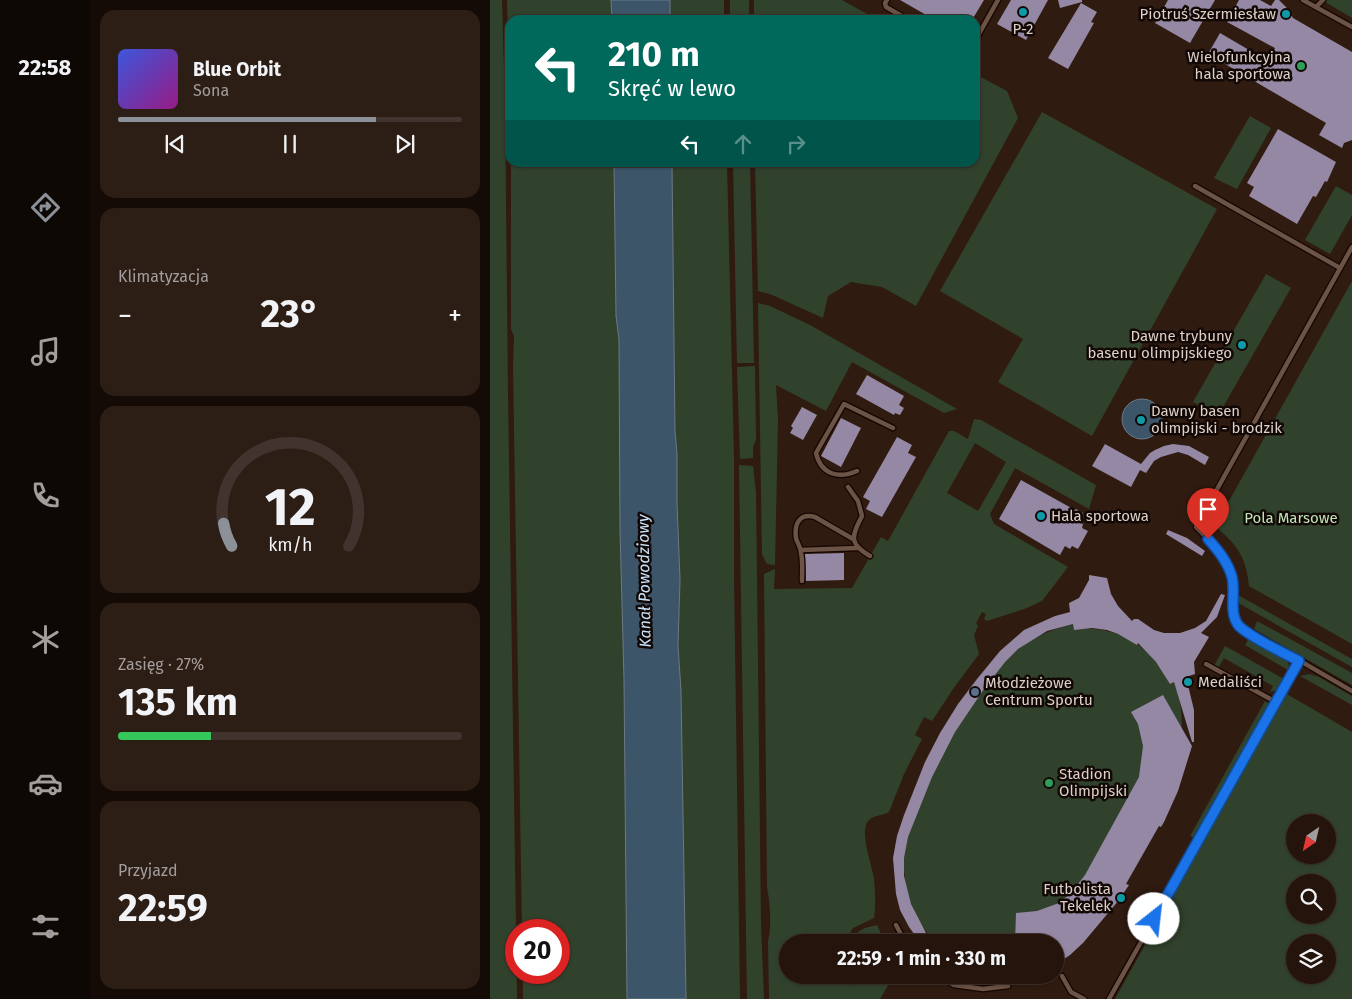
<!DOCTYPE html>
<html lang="pl">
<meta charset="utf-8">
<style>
body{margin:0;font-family:"Fira Sans",sans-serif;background:#2c1d15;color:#f1f3f6;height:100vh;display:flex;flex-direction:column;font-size:19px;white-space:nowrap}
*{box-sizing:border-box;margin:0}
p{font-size:16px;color:#a39e9d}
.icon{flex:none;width:28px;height:28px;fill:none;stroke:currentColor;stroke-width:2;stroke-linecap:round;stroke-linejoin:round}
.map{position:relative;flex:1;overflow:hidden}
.side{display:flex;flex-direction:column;gap:10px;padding:10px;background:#140b07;width:400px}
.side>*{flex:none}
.hud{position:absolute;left:15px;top:15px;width:475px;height:152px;border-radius:15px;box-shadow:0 1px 4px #0004,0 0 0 1px #41332d;background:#00695c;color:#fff;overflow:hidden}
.needle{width:32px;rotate:214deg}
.tools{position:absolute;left:796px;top:814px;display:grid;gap:10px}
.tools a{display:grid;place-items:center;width:50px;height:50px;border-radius:50%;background:#24140c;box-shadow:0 1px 4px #0004,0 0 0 1px #41332d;font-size:25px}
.speed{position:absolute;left:15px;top:919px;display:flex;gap:10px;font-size:25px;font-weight:700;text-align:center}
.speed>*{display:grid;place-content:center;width:65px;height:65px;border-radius:50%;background:#24140c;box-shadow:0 1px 4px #0004,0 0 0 1px #41332d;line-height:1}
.speed .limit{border:8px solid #d22;background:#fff;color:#111}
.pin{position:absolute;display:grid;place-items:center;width:42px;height:42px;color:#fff;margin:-51px -21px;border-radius:50% 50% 50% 0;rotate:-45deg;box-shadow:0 0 5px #0007}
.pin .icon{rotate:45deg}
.me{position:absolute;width:55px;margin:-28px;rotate:29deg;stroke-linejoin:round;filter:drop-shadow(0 0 4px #0008)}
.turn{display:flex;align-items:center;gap:18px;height:105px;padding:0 20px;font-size:22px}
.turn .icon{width:65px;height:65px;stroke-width:2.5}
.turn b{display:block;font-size:35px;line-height:42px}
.lanes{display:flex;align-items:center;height:48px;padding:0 20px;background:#0003;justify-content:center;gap:25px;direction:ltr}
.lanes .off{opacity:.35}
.big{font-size:38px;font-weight:700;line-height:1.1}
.side .tile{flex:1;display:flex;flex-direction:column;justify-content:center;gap:8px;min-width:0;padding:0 18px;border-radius:15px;background:#2c1d15}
.side .dial{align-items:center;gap:0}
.dial svg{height:130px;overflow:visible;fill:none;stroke:#41332d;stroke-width:7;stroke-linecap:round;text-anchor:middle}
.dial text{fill:#f1f3f6;stroke:none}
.song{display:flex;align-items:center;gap:15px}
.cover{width:60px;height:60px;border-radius:8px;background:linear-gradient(135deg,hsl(230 70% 55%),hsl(310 70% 35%))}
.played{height:5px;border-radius:2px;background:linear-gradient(90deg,#8c9099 75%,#41332d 75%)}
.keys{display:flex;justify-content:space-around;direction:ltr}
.heat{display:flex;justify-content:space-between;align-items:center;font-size:28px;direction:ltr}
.charge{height:8px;border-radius:4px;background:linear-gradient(90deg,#34c759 27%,#41332d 0)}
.trip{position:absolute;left:289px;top:934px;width:285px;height:50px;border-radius:25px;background:#24140c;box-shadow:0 1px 4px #0004,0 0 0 1px #41332d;font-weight:700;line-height:50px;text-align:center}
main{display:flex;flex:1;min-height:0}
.tabs{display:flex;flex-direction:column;width:90px;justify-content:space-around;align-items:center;background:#0e0805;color:#a39e9d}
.tabs .icon{width:35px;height:35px}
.tabs .current{color:#8c9099}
.tabs b{font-size:22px;color:#f1f3f6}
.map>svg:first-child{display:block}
</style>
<main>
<nav class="tabs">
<b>22:58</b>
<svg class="icon current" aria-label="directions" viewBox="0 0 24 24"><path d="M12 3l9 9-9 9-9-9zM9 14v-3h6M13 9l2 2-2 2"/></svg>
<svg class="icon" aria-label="music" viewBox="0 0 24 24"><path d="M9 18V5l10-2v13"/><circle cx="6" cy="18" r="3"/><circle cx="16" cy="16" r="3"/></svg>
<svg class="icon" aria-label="phone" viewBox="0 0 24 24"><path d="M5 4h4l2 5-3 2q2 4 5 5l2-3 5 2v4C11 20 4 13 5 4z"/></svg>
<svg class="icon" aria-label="climate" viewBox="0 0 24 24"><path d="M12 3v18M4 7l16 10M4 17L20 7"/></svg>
<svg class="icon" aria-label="car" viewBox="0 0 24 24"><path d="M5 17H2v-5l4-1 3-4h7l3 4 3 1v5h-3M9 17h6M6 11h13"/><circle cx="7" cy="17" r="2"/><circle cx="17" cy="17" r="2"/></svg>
<svg class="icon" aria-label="filters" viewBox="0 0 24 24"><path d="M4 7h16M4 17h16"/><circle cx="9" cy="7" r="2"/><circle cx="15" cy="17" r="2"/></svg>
</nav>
<section class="side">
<div class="tile">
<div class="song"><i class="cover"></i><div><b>Blue Orbit</b><p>Sona</p></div></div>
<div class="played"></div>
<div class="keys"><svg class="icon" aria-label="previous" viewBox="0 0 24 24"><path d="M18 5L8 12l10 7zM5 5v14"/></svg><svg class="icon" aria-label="pause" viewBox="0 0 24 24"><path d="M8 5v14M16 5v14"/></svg><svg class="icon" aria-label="next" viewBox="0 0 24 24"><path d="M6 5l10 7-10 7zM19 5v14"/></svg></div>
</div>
<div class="tile"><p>Klimatyzacja</p>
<div class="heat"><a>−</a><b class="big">23°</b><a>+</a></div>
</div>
<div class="tile dial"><svg viewBox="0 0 100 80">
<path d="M14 69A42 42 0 1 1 86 69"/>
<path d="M14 69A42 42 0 0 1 9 55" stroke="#8c9099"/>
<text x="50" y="56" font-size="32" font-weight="700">12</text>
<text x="50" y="72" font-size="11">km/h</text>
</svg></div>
<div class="tile"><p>Zasięg · 27%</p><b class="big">135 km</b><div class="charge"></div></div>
<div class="tile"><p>Przyjazd</p><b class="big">22:59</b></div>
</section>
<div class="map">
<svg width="862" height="999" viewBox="0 0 862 999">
<rect width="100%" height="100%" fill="#301b10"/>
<path fill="#31422c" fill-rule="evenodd" d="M0,0H12L15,104L18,395L27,999H0Z
M17,0H121L122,20H20V99Z
M180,0H234V20H180Z
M240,0H259V20H240Z
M264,0H352L388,20H264Z
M832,0H862V18Z
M485,74L517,91L528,118L426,306L392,287L361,282L338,296L333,318L280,294L268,291L265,163L485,162Z
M552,112L727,209L602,436L508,382L533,339L450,291Z
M760,116L781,128L747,189L724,178Z
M21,163H124L126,316L129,339L130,530L134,680L137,999H33V973L69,972V930H32L23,366L24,336L21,329Z
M182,163H237L244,459V577L250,999H196L191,691L188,646L190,580L187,502V454L185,431Z
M243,163H260L264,363H247Z
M846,186L862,195V215L840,254L815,240Z
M776,274L801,288L728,416L703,402Z
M862,281V644L759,586C756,556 747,545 725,526Z
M268,303L280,306L320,325L467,409L454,413L362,362L336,411L286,385L288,420L285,565L277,564L272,554Z
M265,366L266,440L263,447V458L250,459L247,367Z
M484,419L491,420L606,485L599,509L525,468L500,514L504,524L578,567L552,601L537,608L497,621L494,619L496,614L492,612L486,623L488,626L484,635L489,654L463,689L442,721L434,717L425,735L432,739L414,774L399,812C392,816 383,815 378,821C369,832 382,865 384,879C385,892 386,905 384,918L363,928L354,942H298V975H345L364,986L370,975H404L390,999H279L278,941C282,925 280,903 277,887L274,574L285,569L284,589L362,588L391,537L398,541L459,431H464L478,439ZM485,443L516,462L488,511L457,493Z
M249,465L263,466L266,492L271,925L274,999H257Z
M748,595L862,659V667L750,604L748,602Z
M767,621L862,673V685L764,629Z
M583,624L584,629C627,625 661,645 680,684L684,682C693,704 693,725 690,748L565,942H446C424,921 413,891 414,860C417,804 485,685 528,649C545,636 563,629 583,624Z
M759,638L796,659L799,665L798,670L755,645Z
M735,646L794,679L787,690L780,692L783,686L734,658L728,668L724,666Z
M819,674L829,677L862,696V705L810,676Z
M795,693L862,732V999H625ZM805,822H838V855H805ZM805,882H838V915H805ZM805,942H838V975H805Z
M775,701L778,703V706L705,838L700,836Z
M387,925L395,942H366L368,932L375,928Z"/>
<path fill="#3c5569" stroke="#6d7a86" d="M121,0H180V20H122Z
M124,163H182L185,431L187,454V502L190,580L188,646L191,691L196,999H137L134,680L130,530L129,339L126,316Z
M632 419a20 20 0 1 1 40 0a20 20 0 1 1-40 0Z"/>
<path fill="#9488a4" d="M410,0H494L482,20H445Z
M521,0H558L536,40L507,24Z
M568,0H592V2L570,8Z
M678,0H725L700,43L665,23Z
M749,0H770L781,6L785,0H789L796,7L803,18L862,52V140L854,143L852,148L829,135L836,123L718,54L730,33L778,61L785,48L737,22Z
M591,3L607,12L601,22L604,23L578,69L558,58Z
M788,129L846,162L837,182L835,181L826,197L823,196L807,224L759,196L764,187L757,183Z
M377,375L414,396L409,405L414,408L410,415L405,413L404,415L366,394Z
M312,407L327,415L313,440L300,433L303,428L301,426Z
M351,418L371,428L351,467L331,456Z
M407,437L422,445L418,453L426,457L392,517L376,509L380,501L373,497Z
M615,444L651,464L660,453L665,450L674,446L683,444L699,446L719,457L715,465L698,455L688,452L671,457L664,461L656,473L650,470L641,487L602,466Z
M531,480L585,510L586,509L593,513L588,522L593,524L592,528L598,531L588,549L582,546L580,549L575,546L570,555L509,519Z
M678,530L697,538L715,551L712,556L676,534Z
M354,553V580L316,581L315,554Z
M599,575L617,578L621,594L628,606L642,621L644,619H648L664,630L674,633H690L705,628L716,621L731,594L735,595L727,617L711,633L719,637L704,662L705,674L696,677L704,710V742H702L684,682L680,684L666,662L648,643L647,645L628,634L617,630L602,628L584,630L583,624L557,631L528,649L515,662L494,689L465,732L442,777L418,837L414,858V876L421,904L436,933L446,942H430L419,927L410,910L406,894L403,858L407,836L414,815L435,762L450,733L468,704L487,679L510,651L534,630L565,616L580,612L579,603L589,598L599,580Z
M673,695L702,746L688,791L674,822L671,827L669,826L636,884L639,885L629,900L593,943L580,955L565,965V942H525L526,913L547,911L569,903L581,893L595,875L649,777L653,746L648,724L641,712Z"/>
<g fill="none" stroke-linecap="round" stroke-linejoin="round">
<defs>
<path id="lane" d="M397,0L395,3L396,7L419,20
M813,0L862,27
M826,7L833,0
M485,41L508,0
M705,186L850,268
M862,247L706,527C722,543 740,561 743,585C745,600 740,613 750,626L862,691
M367,471C349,479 331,475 326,453L354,404L403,428
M358,487L368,501L372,516C361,537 359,544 380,556
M311,550L367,548
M312,581C312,572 313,562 311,553C311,547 307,543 306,538C304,523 310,513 325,517L363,539
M716,664L786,702
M406,925L415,942
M447,975L464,985L493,989L518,986
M572,976L581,992L594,999
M619,999L809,661"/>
</defs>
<use href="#lane" stroke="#170500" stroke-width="7"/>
<use href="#lane" stroke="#6b5346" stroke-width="4.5"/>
</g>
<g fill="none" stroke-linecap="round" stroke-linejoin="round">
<defs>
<path id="route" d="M664,919L809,661C795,654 759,636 749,626C738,613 746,593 742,577C738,562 728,550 718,539"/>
</defs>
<use href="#route" stroke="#114b97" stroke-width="12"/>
<use href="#route" stroke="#1a73e8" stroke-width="9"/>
</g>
<g fill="#0f9aa8" stroke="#110805" stroke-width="2">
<circle cx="533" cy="12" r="5"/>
<circle cx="796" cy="14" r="5"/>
<circle cx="752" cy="345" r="5"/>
<circle cx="651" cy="420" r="5"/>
<circle cx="551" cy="516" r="5"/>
<circle cx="698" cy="682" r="5"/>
<circle cx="631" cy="898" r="5"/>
</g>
<g fill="#2e9e5b" stroke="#110805" stroke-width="2">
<circle cx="811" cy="66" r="5"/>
<circle cx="559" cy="783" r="5"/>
</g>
<circle fill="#5c6f8a" stroke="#110805" stroke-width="2" cx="485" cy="692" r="5"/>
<g text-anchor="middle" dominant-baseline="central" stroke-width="5" stroke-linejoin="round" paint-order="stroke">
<g font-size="15" fill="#decfc8" stroke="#110805" text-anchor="start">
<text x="786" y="14" text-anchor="end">Piotruś Szermiesław</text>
<text x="533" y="29" text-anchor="middle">P-2</text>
<text x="801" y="57" text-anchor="end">Wielofunkcyjna<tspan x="801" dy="17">hala sportowa</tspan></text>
<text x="742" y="336" text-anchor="end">Dawne trybuny<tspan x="742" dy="17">basenu olimpijskiego</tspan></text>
<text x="661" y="411">Dawny basen<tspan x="661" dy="17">olimpijski - brodzik</tspan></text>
<text x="561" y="516">Hala sportowa</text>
<text x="708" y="682">Medaliści</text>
<text x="495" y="683">Młodzieżowe<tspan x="495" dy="17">Centrum Sportu</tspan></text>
<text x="569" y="774">Stadion<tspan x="569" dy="17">Olimpijski</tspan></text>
<text x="621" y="889" text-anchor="end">Futbolista<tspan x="621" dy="17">Tekelek</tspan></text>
</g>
<g font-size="15" fill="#bfe4b6" stroke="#110805">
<text x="801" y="518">Pola Marsowe</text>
</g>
<g font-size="16" font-style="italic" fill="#c8e4fc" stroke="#110805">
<text transform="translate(154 581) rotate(-91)">Kanał Powodziowy</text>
</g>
</g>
</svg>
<div class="tools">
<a><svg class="needle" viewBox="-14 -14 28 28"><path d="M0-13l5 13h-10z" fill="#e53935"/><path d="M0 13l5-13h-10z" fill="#a39e9d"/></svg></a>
<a><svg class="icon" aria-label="search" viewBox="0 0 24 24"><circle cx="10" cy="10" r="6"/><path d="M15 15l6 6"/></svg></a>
<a><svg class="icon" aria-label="layers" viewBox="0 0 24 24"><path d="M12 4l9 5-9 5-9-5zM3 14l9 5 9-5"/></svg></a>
</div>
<div class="speed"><div class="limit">20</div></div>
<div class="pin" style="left:718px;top:539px;background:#d93025"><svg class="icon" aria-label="arrive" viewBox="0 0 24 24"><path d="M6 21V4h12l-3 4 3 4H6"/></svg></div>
<svg class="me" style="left:664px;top:919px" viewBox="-20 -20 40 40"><circle r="19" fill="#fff"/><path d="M0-13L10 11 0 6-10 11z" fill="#1a73e8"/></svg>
<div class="trip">22:59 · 1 min · 330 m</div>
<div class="hud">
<div class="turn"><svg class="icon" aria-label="left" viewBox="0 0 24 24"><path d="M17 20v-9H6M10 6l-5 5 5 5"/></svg><div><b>210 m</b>Skręć w lewo</div></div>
<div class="lanes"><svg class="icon" aria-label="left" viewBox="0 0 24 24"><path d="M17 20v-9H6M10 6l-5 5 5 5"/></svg><svg class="icon off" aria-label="ahead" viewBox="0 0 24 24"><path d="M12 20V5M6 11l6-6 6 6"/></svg><svg class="icon off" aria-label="right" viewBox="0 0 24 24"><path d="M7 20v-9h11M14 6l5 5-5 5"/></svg></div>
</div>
</div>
</main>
